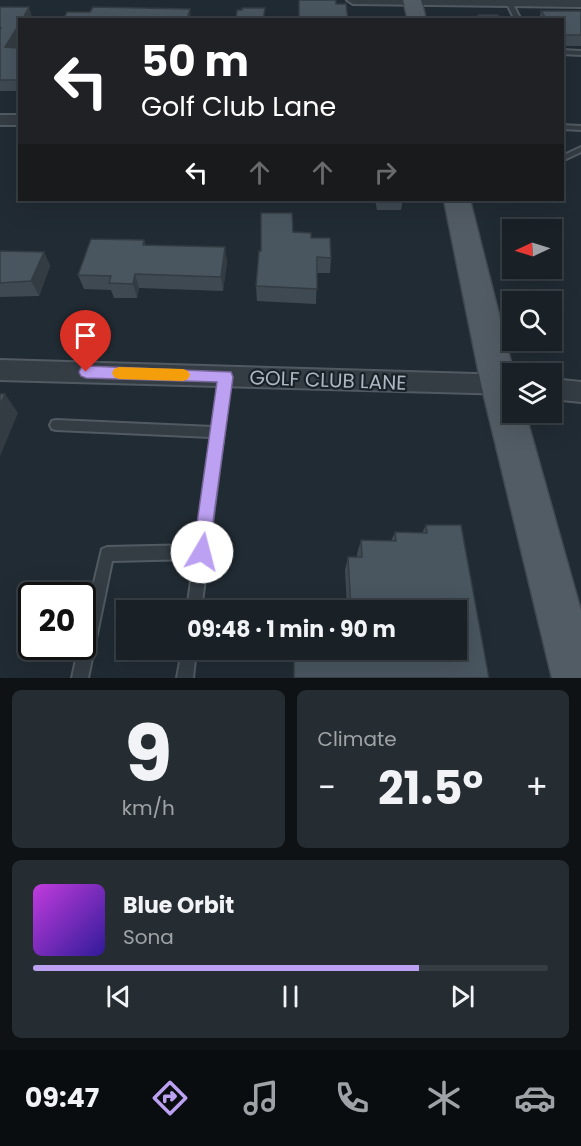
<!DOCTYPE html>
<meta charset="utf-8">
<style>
body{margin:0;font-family:Poppins,sans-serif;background:#262d32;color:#f1f3f6;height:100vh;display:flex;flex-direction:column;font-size:22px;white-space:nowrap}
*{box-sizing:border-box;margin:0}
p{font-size:20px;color:#9fa3a7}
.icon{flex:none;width:33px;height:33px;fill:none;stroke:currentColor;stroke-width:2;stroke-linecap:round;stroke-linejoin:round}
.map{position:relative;height:678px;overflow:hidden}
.drawer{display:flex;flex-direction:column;gap:12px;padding:12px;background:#0e1215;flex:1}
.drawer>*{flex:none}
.guide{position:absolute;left:18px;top:18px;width:546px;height:183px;border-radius:0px;box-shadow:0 6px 24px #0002,0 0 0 2px #373e43;background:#202124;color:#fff;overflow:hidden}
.needle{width:39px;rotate:266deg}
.fabs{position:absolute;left:502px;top:219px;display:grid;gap:12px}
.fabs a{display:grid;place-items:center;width:60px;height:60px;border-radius:0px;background:#192026;box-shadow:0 6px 24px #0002,0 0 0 2px #373e43;font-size:30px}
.speed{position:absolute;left:18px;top:582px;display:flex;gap:12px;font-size:30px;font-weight:700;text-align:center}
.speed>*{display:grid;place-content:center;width:78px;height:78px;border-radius:50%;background:#192026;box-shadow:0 6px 24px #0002,0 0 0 2px #373e43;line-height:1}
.speed .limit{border:3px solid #111;border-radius:9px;background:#fff;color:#111}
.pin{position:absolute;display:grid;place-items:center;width:51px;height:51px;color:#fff;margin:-62px -26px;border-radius:50% 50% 50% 0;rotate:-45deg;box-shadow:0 0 6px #0007}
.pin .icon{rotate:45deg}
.me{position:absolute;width:66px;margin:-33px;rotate:8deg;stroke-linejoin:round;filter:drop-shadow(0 0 4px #0008)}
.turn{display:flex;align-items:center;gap:21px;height:126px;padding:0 24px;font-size:27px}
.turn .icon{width:78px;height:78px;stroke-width:2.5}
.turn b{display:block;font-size:42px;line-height:51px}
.lanes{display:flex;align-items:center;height:57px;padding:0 24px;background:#0003;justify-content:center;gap:30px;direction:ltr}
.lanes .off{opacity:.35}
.big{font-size:45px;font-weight:700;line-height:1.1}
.drawer .tile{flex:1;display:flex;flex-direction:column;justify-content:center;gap:9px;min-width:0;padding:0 21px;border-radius:9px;background:#262d32}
.drawer .dial{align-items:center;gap:0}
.dial b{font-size:78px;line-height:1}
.song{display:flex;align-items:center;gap:18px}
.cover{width:72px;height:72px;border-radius:9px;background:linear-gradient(135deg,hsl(290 70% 55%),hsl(250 70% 35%))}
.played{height:6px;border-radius:3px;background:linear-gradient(90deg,#bca0f2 75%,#373e43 75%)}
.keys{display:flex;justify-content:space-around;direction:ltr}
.heat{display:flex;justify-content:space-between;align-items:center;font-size:33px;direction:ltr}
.drawer .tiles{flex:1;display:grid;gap:12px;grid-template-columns:1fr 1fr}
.tile:last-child{grid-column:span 2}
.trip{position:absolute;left:116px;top:600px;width:351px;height:60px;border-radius:0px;background:#192026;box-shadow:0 6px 24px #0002,0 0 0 2px #373e43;font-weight:700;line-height:60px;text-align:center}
.tabs{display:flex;height:96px;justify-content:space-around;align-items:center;background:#0a0d0f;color:#9fa3a7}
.tabs .icon{width:42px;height:42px}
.tabs .current{color:#bca0f2}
.tabs b{font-size:27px;color:#f1f3f6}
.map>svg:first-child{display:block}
</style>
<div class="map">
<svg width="581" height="678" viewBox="0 0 581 678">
<rect width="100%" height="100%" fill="#212b33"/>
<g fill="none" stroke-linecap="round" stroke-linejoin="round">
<defs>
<path id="service" d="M509,0L512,2L521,20H515L506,2Z
M562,50L581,51V55L562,54Z
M562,125L581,126V130L562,129Z
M581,147V152L562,161V156Z
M225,372L229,374L231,377L201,610H187L194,559L112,561L88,678H72L79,646H82V633L102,549L107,547L196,545L211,437L56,430L52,429L50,425L52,421L56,420L213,427L219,377L221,374Z
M182,650H196L193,678H177Z"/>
<path id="minor" d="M347,0H581V7L353,4Z
M0,115H20V125H0Z
M0,360L511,375L513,376V394L0,380Z
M552,379L581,382V402L552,399Z"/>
<path id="primary" d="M403,0H421L426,20H408Z
M444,200H470L514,374L513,412H525L581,611V678H552L481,384Z"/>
</defs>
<use href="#service" stroke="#515a62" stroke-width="4"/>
<use href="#minor" stroke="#515a62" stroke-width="4"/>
<use href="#primary" stroke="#404851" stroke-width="3"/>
<use href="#service" fill="#343c44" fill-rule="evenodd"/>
<use href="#minor" fill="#343c44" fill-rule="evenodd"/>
<use href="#primary" fill="#525c64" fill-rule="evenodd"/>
</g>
<path fill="#3f4952" d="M0,7L32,17L31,20H20V40L15,48H20V91H0Z
M541,11L581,12V46H562V20H539Z
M375,200H403L401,210H377Z
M293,232L311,238L331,258L330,273H317L316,304L257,301L256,286L261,251Z
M144,240L145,245L227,261L223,291L139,288L137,298H114L111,290L84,289L78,275Z
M0,251L44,252L50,266L39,296L0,297Z
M426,525L489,678L347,609L345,570L348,557H357V554L361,540L391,541L395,532L422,533Z"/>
<path fill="#333c42" d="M29,7L32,17L31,20H22Z
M190,9L191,20H187Z
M20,23V40L9,58L5,47Z
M225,247L227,261L223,291L221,277Z
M44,252L50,266L39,296L31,281Z
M135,274L139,288L137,298L133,284Z
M5,394L18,413L0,456V405Z"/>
<path fill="#49555f" stroke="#333c42" stroke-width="1.5" d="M299,0H336V4H346L348,20H299Z
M0,7H29L22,20H20V23L5,47L20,48V80H0V30L1,28H0Z
M93,7L190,9L187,20H63L67,12H90Z
M242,8H265L263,20H236L237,10H242Z
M541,11H580L581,12V35H562V20H547Z
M478,15H498L500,20H480Z
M261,213H292L293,232L311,233V238H330L331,258L317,257V289L256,286L259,251H261Z
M91,239L144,240L143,245L225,247L221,277L135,274L133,284L109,283L111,276L78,275Z
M0,251L44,252L31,281L0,283Z
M0,394H5L0,405Z
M426,525H461L489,678H294V650H456V610H294V609H351L348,557H362L361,540L396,541L395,532L427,533Z"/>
<path fill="#bca0f2" stroke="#7a689d" stroke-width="1.5" d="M86,366L231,372L233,377L208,558L202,561L196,558L193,552L217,382L86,378L81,376L79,372L81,368Z"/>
<path fill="#f59e0b" d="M119,367L183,369L188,371L190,375L188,379L183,381L119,379L114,377L112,373L114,369Z"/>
<g text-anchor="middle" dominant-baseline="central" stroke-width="4.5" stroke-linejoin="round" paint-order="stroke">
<g font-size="20" fill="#aeb7c1" stroke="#192129">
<text transform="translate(328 380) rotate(2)">GOLF CLUB LANE</text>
</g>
</g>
</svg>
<div class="fabs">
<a><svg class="needle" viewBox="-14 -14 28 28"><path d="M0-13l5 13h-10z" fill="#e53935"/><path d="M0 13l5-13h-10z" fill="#9fa3a7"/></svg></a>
<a><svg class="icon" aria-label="search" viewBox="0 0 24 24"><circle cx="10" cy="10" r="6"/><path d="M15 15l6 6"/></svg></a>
<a><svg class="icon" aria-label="layers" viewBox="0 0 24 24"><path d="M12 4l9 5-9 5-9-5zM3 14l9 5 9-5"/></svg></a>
</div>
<div class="speed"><div class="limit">20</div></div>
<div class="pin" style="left:86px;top:372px;background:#d93025"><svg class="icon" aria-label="arrive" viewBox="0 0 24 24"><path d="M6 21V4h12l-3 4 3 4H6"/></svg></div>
<svg class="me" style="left:202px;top:552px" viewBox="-20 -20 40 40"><circle r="19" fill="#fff"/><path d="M0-13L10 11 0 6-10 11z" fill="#bca0f2"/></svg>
<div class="trip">09:48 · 1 min · 90 m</div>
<div class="guide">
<div class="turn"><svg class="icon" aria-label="left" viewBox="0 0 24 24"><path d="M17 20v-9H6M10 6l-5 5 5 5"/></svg><div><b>50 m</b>Golf Club Lane</div></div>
<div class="lanes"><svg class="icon" aria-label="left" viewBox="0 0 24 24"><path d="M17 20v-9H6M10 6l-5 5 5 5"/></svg><svg class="icon off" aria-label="ahead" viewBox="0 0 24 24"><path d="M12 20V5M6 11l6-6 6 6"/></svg><svg class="icon off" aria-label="ahead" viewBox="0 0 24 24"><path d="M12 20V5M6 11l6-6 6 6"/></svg><svg class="icon off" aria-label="right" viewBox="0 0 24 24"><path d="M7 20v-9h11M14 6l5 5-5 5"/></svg></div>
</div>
</div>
<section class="drawer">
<div class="tiles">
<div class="tile dial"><b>9</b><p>km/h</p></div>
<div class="tile"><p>Climate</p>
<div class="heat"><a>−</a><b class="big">21.5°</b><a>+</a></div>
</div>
<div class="tile">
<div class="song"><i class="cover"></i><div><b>Blue Orbit</b><p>Sona</p></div></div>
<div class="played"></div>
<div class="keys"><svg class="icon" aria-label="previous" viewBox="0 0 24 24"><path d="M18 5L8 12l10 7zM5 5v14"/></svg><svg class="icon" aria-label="pause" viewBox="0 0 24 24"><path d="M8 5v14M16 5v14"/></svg><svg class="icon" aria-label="next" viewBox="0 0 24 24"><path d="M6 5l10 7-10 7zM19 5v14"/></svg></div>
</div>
</div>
</section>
<nav class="tabs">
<b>09:47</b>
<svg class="icon current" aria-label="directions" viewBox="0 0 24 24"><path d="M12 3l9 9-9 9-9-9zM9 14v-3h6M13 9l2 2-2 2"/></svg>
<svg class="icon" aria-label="music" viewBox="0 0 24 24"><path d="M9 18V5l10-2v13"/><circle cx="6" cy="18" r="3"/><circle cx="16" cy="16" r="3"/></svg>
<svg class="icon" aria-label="phone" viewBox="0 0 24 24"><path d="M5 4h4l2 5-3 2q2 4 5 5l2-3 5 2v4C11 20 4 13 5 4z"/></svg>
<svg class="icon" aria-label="climate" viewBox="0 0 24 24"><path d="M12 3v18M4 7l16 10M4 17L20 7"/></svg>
<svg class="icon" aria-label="car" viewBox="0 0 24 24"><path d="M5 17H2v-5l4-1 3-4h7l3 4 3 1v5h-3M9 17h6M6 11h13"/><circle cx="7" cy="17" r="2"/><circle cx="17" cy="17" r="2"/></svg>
</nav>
